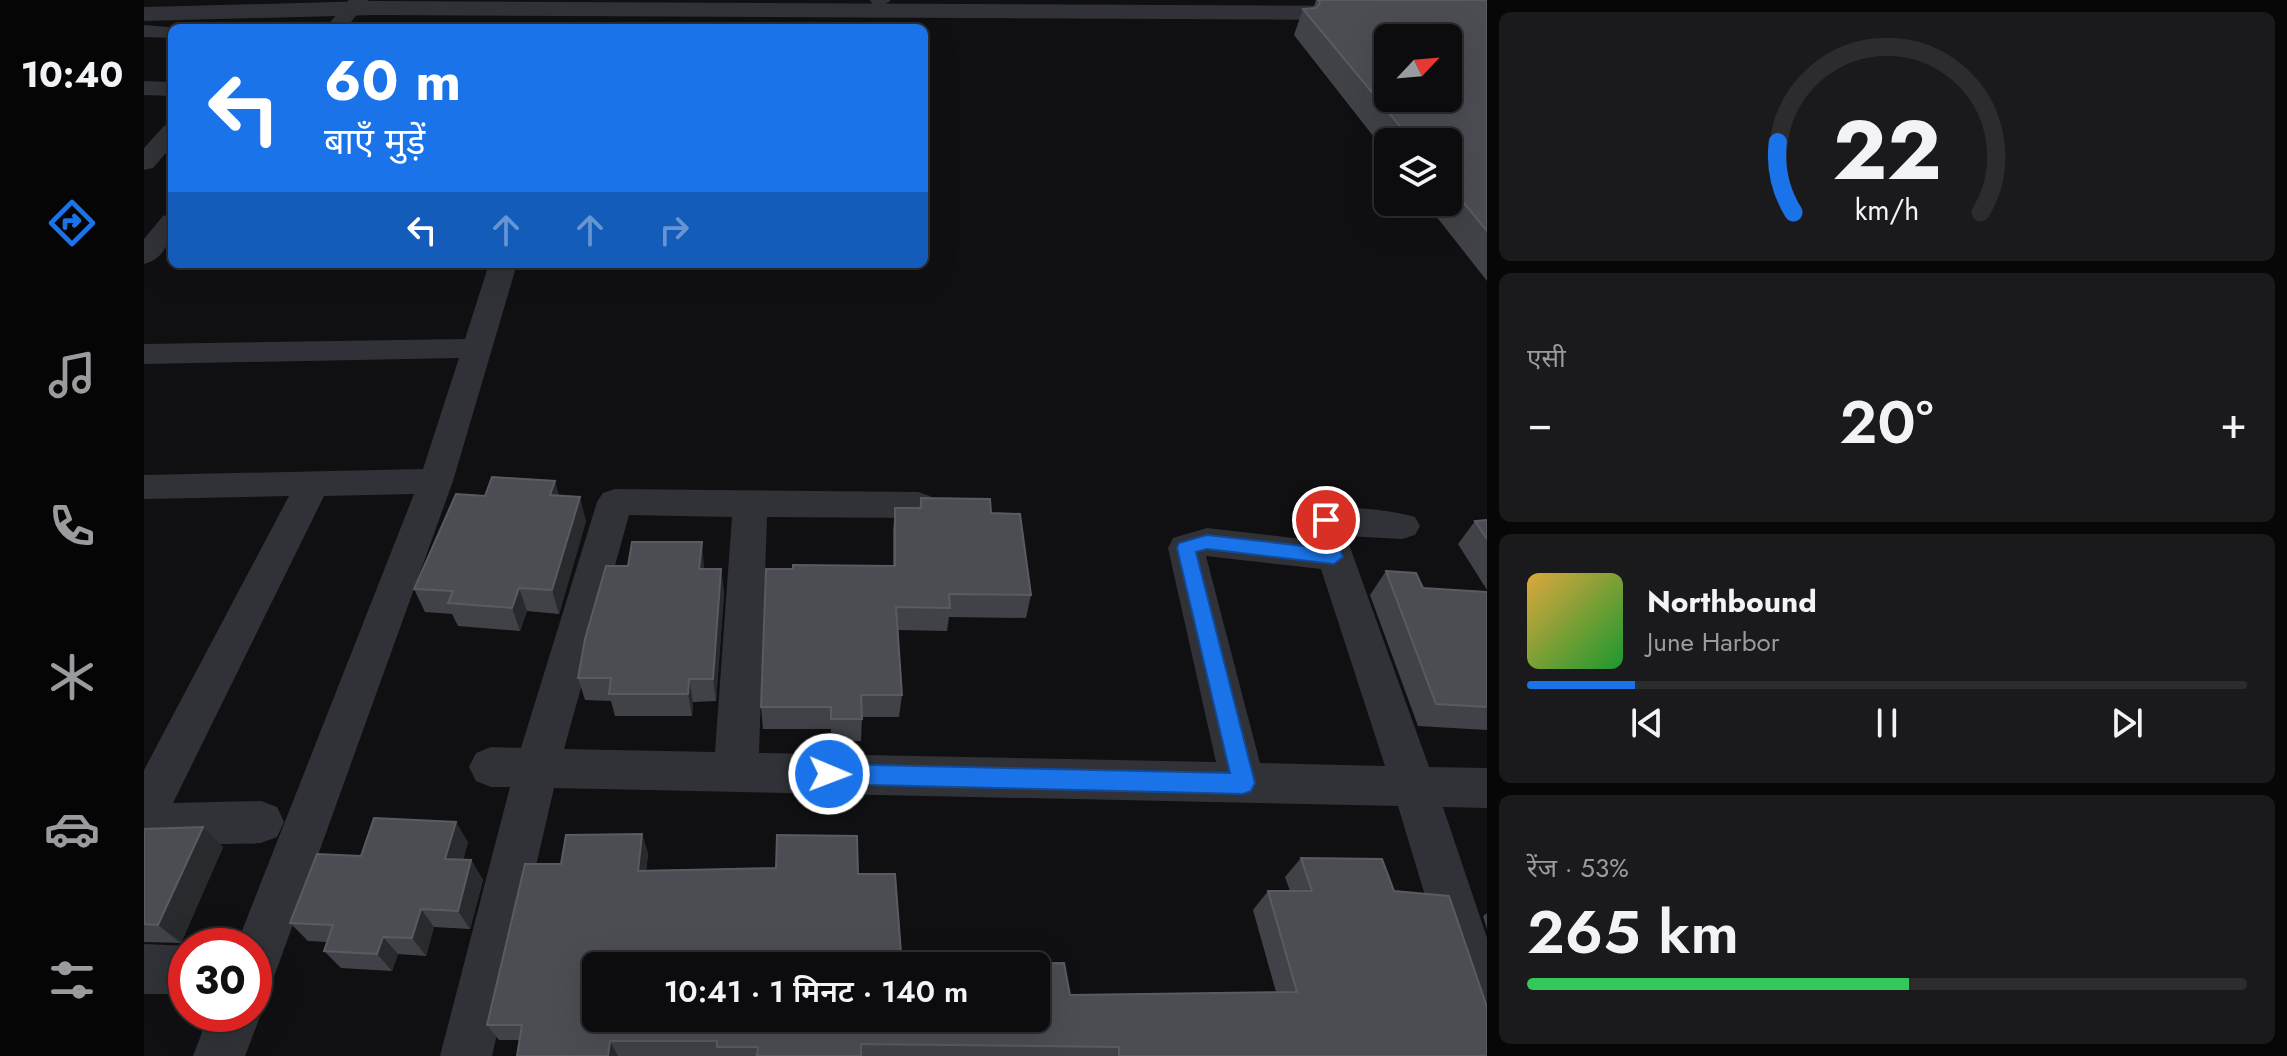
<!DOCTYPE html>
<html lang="hi">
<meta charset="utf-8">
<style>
body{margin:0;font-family:Jost,"Noto Sans Devanagari",sans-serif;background:#1a1a1c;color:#f1f3f6;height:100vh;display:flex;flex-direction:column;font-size:30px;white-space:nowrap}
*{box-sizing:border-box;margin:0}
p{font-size:26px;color:#9a9b9e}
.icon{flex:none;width:44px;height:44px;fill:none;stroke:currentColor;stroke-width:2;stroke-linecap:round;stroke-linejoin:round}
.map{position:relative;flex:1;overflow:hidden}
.side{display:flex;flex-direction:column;gap:12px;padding:12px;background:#070708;width:800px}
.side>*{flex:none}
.top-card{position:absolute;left:24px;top:24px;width:760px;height:244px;border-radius:12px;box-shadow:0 8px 32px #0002,0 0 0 2px #2c2c2e;background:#1a73e8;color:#fff;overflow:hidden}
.needle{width:52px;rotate:64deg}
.buttons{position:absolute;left:1230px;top:24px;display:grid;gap:16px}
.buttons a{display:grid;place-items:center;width:88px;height:88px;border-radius:12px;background:#0c0c0e;box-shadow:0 8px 32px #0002,0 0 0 2px #2c2c2e;font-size:40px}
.speed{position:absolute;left:24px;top:928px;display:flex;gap:16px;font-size:40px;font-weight:700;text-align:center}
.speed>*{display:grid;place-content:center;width:104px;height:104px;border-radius:50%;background:#0c0c0e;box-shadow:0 8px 32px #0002,0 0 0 2px #2c2c2e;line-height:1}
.speed .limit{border:12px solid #d22;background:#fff;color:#111}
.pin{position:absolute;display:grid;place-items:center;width:68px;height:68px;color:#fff;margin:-34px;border:4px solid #fff;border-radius:50%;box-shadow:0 2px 8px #0007}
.me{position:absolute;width:88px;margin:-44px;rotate:91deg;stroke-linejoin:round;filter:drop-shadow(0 0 6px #0008)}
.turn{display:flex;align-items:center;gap:28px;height:168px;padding:0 24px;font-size:36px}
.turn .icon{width:104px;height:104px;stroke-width:2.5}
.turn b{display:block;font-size:56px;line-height:68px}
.lanes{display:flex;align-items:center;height:76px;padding:0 24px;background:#0003;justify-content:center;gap:40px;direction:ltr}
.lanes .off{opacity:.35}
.big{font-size:60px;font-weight:600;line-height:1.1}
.side .card{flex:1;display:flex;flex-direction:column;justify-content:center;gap:12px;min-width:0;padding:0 28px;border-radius:12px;background:#1a1a1c}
.side .dial{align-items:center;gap:0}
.dial svg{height:208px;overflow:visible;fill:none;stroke:#2c2c2e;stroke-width:7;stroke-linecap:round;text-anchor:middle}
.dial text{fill:#f1f3f6;stroke:none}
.song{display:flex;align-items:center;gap:24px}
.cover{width:96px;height:96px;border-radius:12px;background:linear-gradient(135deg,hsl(40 70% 55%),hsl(130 70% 35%))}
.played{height:8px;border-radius:4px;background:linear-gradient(90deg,#1a73e8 15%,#2c2c2e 15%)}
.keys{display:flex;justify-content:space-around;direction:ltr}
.heat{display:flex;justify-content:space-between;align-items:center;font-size:44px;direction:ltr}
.charge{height:12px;border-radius:6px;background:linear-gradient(90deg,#34c759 53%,#2c2c2e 0)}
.trip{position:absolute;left:438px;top:952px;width:468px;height:80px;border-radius:12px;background:#0c0c0e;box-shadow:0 8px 32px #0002,0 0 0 2px #2c2c2e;font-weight:600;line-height:80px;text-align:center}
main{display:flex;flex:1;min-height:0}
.dock{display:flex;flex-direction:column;width:144px;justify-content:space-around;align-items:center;background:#050506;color:#9a9b9e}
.dock .icon{width:56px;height:56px}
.dock .current{color:#1a73e8}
.dock b{font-size:36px;color:#f1f3f6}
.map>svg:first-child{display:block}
</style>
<main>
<nav class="dock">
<b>10:40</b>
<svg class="icon current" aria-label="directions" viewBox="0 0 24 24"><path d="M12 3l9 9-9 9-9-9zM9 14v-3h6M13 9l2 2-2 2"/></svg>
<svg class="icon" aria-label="music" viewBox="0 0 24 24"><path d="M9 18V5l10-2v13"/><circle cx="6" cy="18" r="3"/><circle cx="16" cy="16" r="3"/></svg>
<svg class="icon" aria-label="phone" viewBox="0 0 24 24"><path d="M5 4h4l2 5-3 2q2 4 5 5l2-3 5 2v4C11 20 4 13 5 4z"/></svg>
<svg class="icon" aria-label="climate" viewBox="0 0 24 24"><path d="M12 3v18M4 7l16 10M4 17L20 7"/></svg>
<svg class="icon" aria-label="car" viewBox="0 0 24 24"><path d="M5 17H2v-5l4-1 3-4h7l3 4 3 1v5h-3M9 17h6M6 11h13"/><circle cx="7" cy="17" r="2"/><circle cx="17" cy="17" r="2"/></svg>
<svg class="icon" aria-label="filters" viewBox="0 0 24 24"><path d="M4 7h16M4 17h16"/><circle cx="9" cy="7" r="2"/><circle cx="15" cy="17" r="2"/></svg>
</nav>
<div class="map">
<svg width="1343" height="1056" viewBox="0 0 1343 1056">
<rect width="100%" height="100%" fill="#101012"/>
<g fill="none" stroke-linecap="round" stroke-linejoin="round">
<path fill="#313237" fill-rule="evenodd" d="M205,0H225L202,28H181Z
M726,0H746V1L736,7L729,5Z
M0,25L35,28H28V38L0,37Z
M0,81L28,82V96L0,95Z
M28,124V146L9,168L0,170V148L20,126Z
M28,214C28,235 24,258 0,264V239L19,216Z
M345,264H373L309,481L135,963L128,981L110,988V946H92L270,494L180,496L29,803L117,801L133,807L140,822L133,837L117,843L0,846V770L145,496L0,499V475L279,469L315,358L0,364V344L321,339Z
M471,489L774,492L786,496L792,505L786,514L774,518L623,517L615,753L1072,762L1024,548L1029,538L1063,528L1167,540L1161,521L1166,512C1191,504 1245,509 1271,517L1276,526L1271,535L1258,539L1202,536L1285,767L1343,768V808L1299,807L1343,938V1041L1325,1033L1317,1015L1254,806L410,788L348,1056H296L366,787H347L332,781L325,767L332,753L347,747L377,748L453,502L459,493ZM485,515L588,517L571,752L420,749ZM1062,556L1177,569L1241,766L1116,763Z
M0,944L47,946H42V994H0Z
M110,998L117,1014L101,1056H49L65,1014H110Z"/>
<path fill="#313237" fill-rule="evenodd" d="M230,1L1218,6L1226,8L1230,13L1226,18L1218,20L230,15L0,21V7Z"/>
</g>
<path fill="#414247" d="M1172,0H1343V281L1281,202H1304V142H1244V155L1150,35L1159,9H1169Z
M341,496H415L442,521L415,614L383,611L376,631L314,626L308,614L281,612L270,589Z
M777,498L847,513L887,595L882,618L805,617L803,631L754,630L758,695L755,717H718L717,741H687V729H619L617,707L749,566V531L751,508H775Z
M1343,520V590L1314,544L1331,521Z
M560,566V569H577L580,593L572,701L549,702L548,716H471L467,701L441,700L434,678Z
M1242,571L1279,588L1343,592V730L1274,726L1226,595Z
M0,829L79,847L37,943L0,942Z
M498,834L504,854L502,870L632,868L633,835L713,836L714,874H751L758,966H452V1018H892V966H831L832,964L920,963L926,995L1132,992L1109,910L1124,891H1146L1141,877L1157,858L1238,859L1250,891L1305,896L1343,1007V1056H373L376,1040H355L343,1025L381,864H417L422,835Z
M324,842L319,860H327L339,880L326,929L290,927L282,956L254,954L248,971L197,968L180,951L183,942L164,941L146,923L217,856Z
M1343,913V929L1339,916Z"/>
<path fill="#292a2d" d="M411,481L418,505L406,495Z
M436,497L442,521L415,614L408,590Z
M558,542L560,566L558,593L555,569Z
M577,569L580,593L572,701L569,679Z
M375,588L383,611L376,631L368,608Z
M545,679L549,702L548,716L544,694Z
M312,822L324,842L313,878L301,859Z
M59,827L79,847L37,943L14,925Z
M498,834L504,854L500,890L494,871Z
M327,860L339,880L326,929L314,911Z
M277,909L290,927L282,956L268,938Z
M239,937L254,954L248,971L233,954Z
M466,1041L474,1056H464Z"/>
<path fill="#4b4d53" stroke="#595b62" stroke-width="2" fill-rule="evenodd" d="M1174,0H1343V231L1304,184V142H1269L1159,9L1172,8L1176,3ZM1244,38H1304V98H1244Z
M348,477L411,481L406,495L436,497L408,590L375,588L368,608L304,603L309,591L270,589L312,494L341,496Z
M777,498L846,499L847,513L876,514L887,595L805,594L806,608L752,607L758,695H717L718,719H687V707H617L622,569H649V565L751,566V508H777Z
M1343,520V539L1331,521Z
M488,542H558L555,569H577L569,679H545L544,694H465L467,678H434L441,639L462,566H484Z
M1242,571L1272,573L1279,588L1343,592V707L1292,704Z
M230,818L312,822L301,859L327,860L314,911L277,909L268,938L239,937L233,954L180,951L189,925L146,923L173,854L217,856Z
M59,827L14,925L0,924V829Z
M498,834L494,871L632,868L633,835L713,836L714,874H751L758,966H452V1018H892V966H832V964L920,963L926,995L1153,992L1124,891H1168L1157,858L1238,859L1250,891L1305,896L1343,1007V1056H975V1047L717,1044V1056H613L614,1047H573V1041H466L464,1056H373L378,1025H343L381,864H417L422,835Z"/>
<path fill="#1a73e8" stroke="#114b97" stroke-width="2" d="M1182,513L1191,520L1188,526L1199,557L1190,564L1063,549L1052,552L1111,783L1107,791L1099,794L685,784L678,781L674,774L678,767L685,764L1086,773L1033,548L1035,543L1063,535L1178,548L1170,525L1176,515Z"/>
</svg>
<div class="buttons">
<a><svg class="needle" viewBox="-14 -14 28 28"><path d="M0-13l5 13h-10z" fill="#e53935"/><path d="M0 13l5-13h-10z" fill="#9a9b9e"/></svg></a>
<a><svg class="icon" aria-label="layers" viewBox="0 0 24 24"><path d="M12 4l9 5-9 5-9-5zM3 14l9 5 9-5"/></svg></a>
</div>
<div class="speed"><div class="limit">30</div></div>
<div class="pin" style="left:1182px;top:520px;background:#d93025"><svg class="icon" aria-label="arrive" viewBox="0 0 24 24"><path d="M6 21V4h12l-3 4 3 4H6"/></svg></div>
<svg class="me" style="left:685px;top:774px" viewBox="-20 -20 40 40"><circle r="17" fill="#1a73e8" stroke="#fff" stroke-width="3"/><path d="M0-11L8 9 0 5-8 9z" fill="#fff"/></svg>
<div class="trip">10:41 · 1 मिनट · 140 m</div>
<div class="top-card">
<div class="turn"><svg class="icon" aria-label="left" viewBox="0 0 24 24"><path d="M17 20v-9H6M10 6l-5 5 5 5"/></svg><div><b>60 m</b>बाएँ मुड़ें</div></div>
<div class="lanes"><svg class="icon" aria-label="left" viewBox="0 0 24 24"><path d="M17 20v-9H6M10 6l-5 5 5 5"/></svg><svg class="icon off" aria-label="ahead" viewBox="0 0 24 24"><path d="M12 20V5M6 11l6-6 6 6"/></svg><svg class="icon off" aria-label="ahead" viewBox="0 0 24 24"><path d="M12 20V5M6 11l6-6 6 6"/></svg><svg class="icon off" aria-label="right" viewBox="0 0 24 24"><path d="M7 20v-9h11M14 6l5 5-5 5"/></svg></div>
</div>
</div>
<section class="side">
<div class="card dial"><svg viewBox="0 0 100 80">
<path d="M14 69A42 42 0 1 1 86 69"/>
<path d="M14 69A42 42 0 0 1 8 42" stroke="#1a73e8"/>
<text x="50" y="56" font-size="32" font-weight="700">22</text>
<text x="50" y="72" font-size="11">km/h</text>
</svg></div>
<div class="card"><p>एसी</p>
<div class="heat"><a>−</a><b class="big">20°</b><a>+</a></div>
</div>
<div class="card">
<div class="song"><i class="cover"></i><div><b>Northbound</b><p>June Harbor</p></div></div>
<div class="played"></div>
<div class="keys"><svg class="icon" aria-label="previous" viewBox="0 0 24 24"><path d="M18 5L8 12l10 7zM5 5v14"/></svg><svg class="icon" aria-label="pause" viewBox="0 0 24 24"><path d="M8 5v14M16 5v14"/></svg><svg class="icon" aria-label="next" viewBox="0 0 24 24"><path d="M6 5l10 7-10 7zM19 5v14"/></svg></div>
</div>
<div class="card"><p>रेंज · 53%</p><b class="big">265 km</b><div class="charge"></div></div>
</section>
</main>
